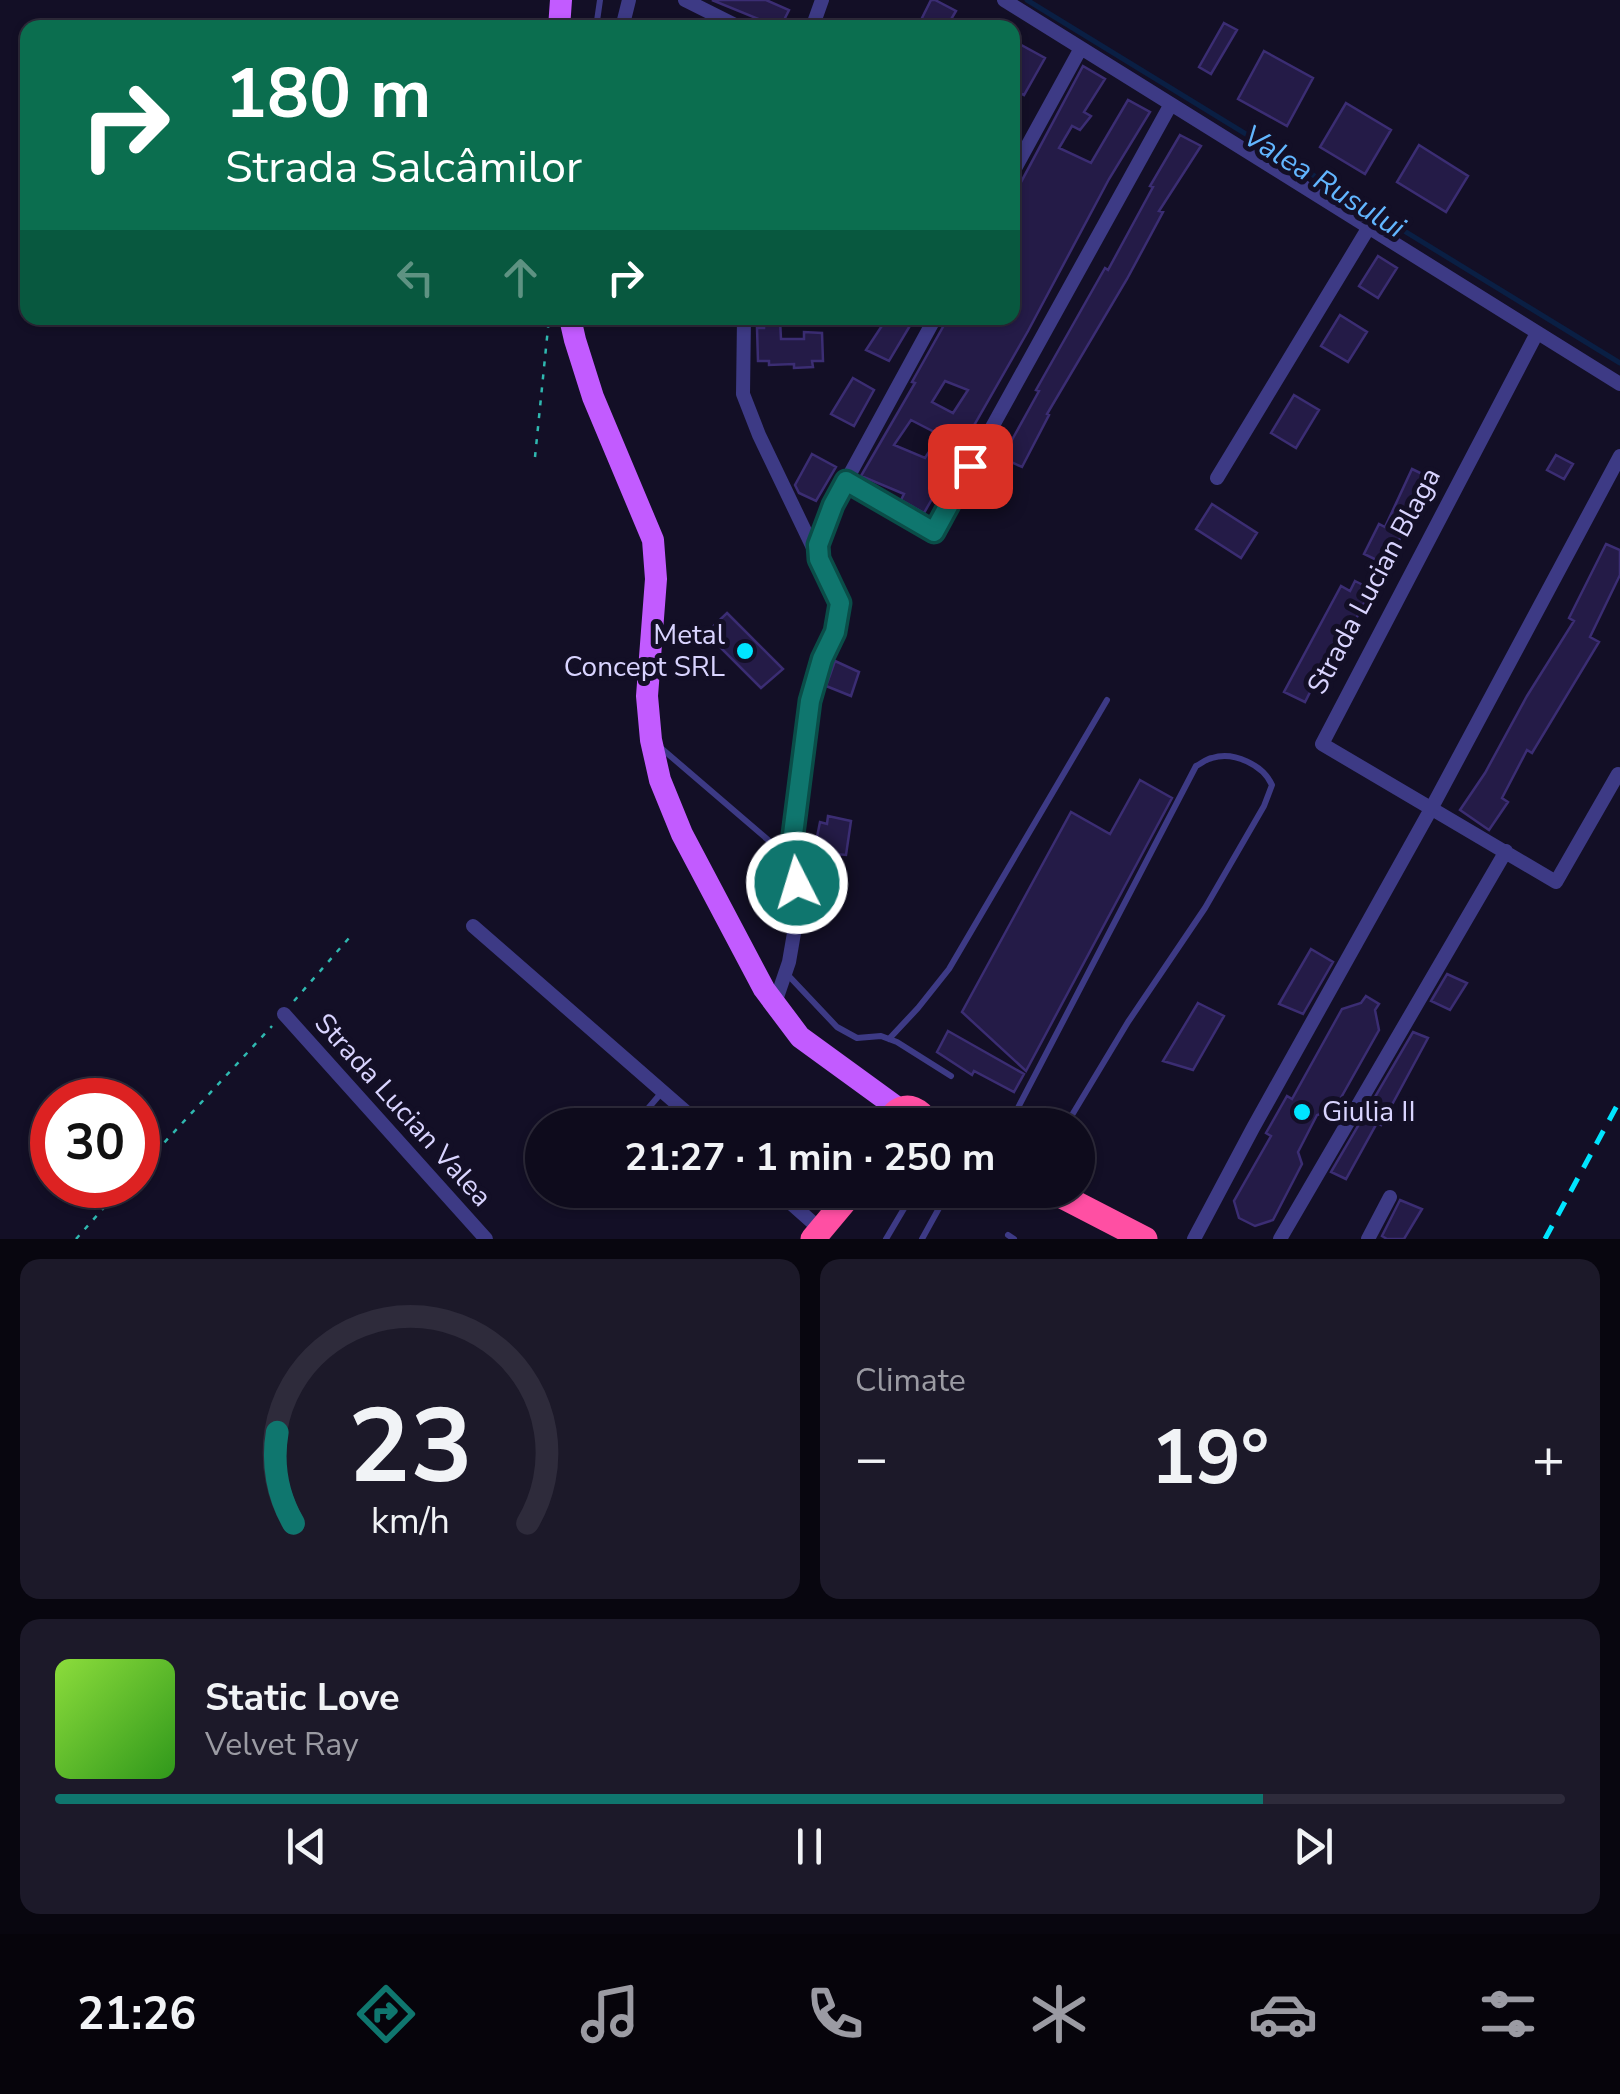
<!DOCTYPE html>
<meta charset="utf-8">
<style>
body{margin:0;font-family:"Nunito Sans",sans-serif;background:#1c1929;color:#f1f3f6;height:100vh;display:flex;flex-direction:column;font-size:38px;white-space:nowrap}
*{box-sizing:border-box;margin:0}
p{font-size:32px;color:#9b9ba3}
.icon{flex:none;width:55px;height:55px;fill:none;stroke:currentColor;stroke-width:2;stroke-linecap:round;stroke-linejoin:round}
.map{position:relative;height:1239px;overflow:hidden}
.details{display:flex;flex-direction:column;gap:20px;padding:20px;background:#08060f;flex:1}
.details>*{flex:none}
.guide{position:absolute;left:20px;top:20px;width:1000px;height:305px;border-radius:20px;box-shadow:0 2px 8px #0004,0 0 0 2px #2e2b3b;background:#0b6e4f;color:#fff;overflow:hidden}
.speed{position:absolute;left:30px;top:1078px;display:flex;gap:20px;font-size:50px;font-weight:700;text-align:center}
.speed>*{display:grid;place-content:center;width:130px;height:130px;border-radius:50%;background:#0e0b1c;box-shadow:0 2px 8px #0004,0 0 0 2px #2e2b3b;line-height:1}
.speed .limit{border:15px solid #d22;background:#fff;color:#111}
.pin{position:absolute;display:grid;place-items:center;width:85px;height:85px;color:#fff;margin:-42px;border-radius:20px;box-shadow:0 5px 15px #0006}
.me{position:absolute;width:110px;margin:-55px;rotate:355deg;stroke-linejoin:round;filter:drop-shadow(0 0 8px #0008)}
.turn{display:flex;align-items:center;gap:35px;height:210px;padding:0 40px;font-size:45px}
.turn .icon{width:130px;height:130px;stroke-width:2.5}
.turn b{display:block;font-size:70px;line-height:85px}
.lanes{display:flex;align-items:center;height:95px;padding:0 40px;background:#0003;justify-content:center;gap:50px;direction:ltr}
.lanes .off{opacity:.35}
.big{font-size:75px;font-weight:700;line-height:1.1}
.details .card{flex:1;display:flex;flex-direction:column;justify-content:center;gap:15px;min-width:0;padding:0 35px;border-radius:20px;background:#1c1929}
.details .dial{align-items:center;gap:0}
.dial svg{height:260px;overflow:visible;fill:none;stroke:#2e2b3b;stroke-width:7;stroke-linecap:round;text-anchor:middle}
.dial text{fill:#f1f3f6;stroke:none}
.song{display:flex;align-items:center;gap:30px}
.cover{width:120px;height:120px;border-radius:15px;background:linear-gradient(135deg,hsl(90 70% 55%),hsl(110 70% 35%))}
.played{height:10px;border-radius:5px;background:linear-gradient(90deg,#0f766e 80%,#2e2b3b 80%)}
.keys{display:flex;justify-content:space-around;direction:ltr}
.heat{display:flex;justify-content:space-between;align-items:center;font-size:55px;direction:ltr}
.details .tiles{flex:1;display:grid;gap:20px;grid-template-columns:1fr 1fr}
.card:last-child{grid-column:span 2}
.trip{position:absolute;left:525px;top:1108px;width:570px;height:100px;border-radius:50px;background:#0e0b1c;box-shadow:0 2px 8px #0004,0 0 0 2px #2e2b3b;font-weight:700;line-height:100px;text-align:center}
.menu{display:flex;height:160px;justify-content:space-around;align-items:center;background:#06040b;color:#9b9ba3}
.menu .icon{width:70px;height:70px}
.menu .current{color:#0f766e}
.menu b{font-size:45px;color:#f1f3f6}
.map>svg:first-child{display:block}
</style>
<div class="map">
<svg width="1620" height="1239" viewBox="0 0 1620 1239">
<rect width="100%" height="100%" fill="#130f26"/>
<g fill="none" stroke-linecap="round" stroke-linejoin="round">
<path stroke="#0a1f44" stroke-width="5" d="M1027,0L1620,363"/>
</g>
<path fill="#241b47" stroke="#3b2d73" stroke-width="2.5" fill-rule="evenodd" d="M712,0H766L789,10L780,28H772L759,23L761,20Z
M931,0H935L956,11L946,28H917Z
M1224,23L1237,30L1211,74L1199,67Z
M1012,40L1045,58L1024,95L1012,89Z
M1264,51L1313,78L1287,126L1238,99Z
M1083,66L1105,79L1084,112L1091,116L1080,130L1072,126L1059,148L1091,163L1128,100L1150,112L1109,179L1028,331L924,513L901,500L904,494L861,476L915,383L912,382L948,318H1012V199ZM945,381L968,390L953,413L932,402ZM911,420L940,435L925,458L894,445Z
M1346,103L1391,130L1365,174L1320,147Z
M1180,135L1201,146L1159,211L1163,212L1127,279L1047,414L1049,415L1022,467L1002,458L1039,391L1036,390L1105,268L1108,270L1153,187L1150,186Z
M1419,145L1468,176L1446,212L1397,182Z
M1378,256L1397,268L1378,298L1359,286Z
M1340,315L1367,332L1348,362L1321,346Z
M764,318L780,319L781,339H804V332L822,333L823,361H812L813,367L794,368V364L769,365V361H758L757,328H764Z
M887,318H899L911,324L889,361L866,350Z
M853,378L874,390L854,426L831,414Z
M1294,395L1319,410L1296,448L1271,433Z
M812,454L836,467L816,501L799,493L795,485Z
M1556,455L1573,464L1564,479L1547,470Z
M1412,469L1435,480L1414,525L1408,522L1387,565L1364,554L1379,524L1385,527Z
M1212,504L1257,533L1241,558L1196,529Z
M1606,544L1620,550V575L1590,637L1599,642L1532,753L1527,750L1502,798L1508,802L1489,830L1460,810L1485,773L1527,696L1574,621L1569,618Z
M1355,581L1371,589L1350,631L1343,627L1305,702L1284,692L1341,586L1350,591Z
M727,613L783,669L761,688L706,633Z
M835,661L859,672L851,696L826,686Z
M1140,780L1172,798L1026,1071L962,1012L1071,812L1110,834Z
M828,816L851,821L846,855L814,852L820,822L827,824Z
M1311,949L1333,962L1303,1014L1279,1004Z
M1447,974L1467,983L1450,1010L1431,1001Z
M1366,996L1379,1004L1375,1010L1379,1030L1334,1110L1317,1115L1298,1152L1302,1164L1273,1220L1255,1226L1239,1218L1234,1201L1271,1136L1266,1133L1287,1096L1292,1099L1342,1009L1361,1003Z
M1198,1003L1224,1016L1193,1070L1163,1061Z
M948,1031L1024,1074L1014,1092L974,1071L972,1075L937,1052Z
M1413,1032L1428,1038L1381,1125L1377,1123L1346,1179L1331,1172Z
M1400,1200L1422,1209L1404,1239H1387L1382,1236Z"/>
<g fill="none" stroke-linecap="round" stroke-linejoin="round">
<path stroke="#2fb8b0" stroke-width="2.5" stroke-dasharray="5 8" stroke-linecap="butt" d="M535,457L549,318
M294,1001L349,938
M138,1171L272,1026
M76,1239L124,1185"/>
<path stroke="#3d3a85" stroke-width="6" d="M596,28L600,0
M661,748L788,857
M786,973L837,1027L857,1038L881,1036L897,1042L951,1076
M889,1039L918,1008L949,969L1107,700
M634,1125L662,1092
M1009,1125L1196,766C1202,763 1206,759 1212,758C1234,751 1263,765 1272,785L1264,806L1205,908L1128,1022L1066,1125
M1008,1235L1014,1239
M886,1239L915,1190
M922,1239L949,1190"/>
<path stroke="#3d3a85" stroke-width="14" d="M685,0L741,28
M1004,0L1620,384
M622,28L629,0
M812,28L822,0
M1012,174L1081,48
M744,318L743,394L759,435L817,556
M1537,333L1322,744L1556,882L1618,774
M1217,478L1369,227
M846,481L934,532L1171,104
M473,926L701,1125
M775,1003L789,962L799,904L797,883L789,858L811,701L823,659L835,632L840,603L819,559L818,545L833,505L935,318
M284,1014L486,1239
M776,1190L821,1230
M1194,1239L1253,1128L1431,809L1620,456
M1280,1239L1506,851
M1368,1239L1390,1197"/>
<path stroke="#c25bff" stroke-width="22" d="M559,28L561,0
M570,318L575,340L593,397L653,540L656,579L647,696L651,740L660,780L682,834L764,989L800,1037L899,1109"/>
<path stroke="#ff4fa3" stroke-width="25" d="M890,1125C893,1108 908,1103 921,1114L925,1125
M1050,1190L1145,1239
M813,1239L854,1190"/>
<path stroke="#00e5ff" stroke-width="5" stroke-dasharray="15 12" stroke-linecap="butt" d="M1545,1239L1620,1100"/>
</g>
<g fill="none" stroke-linecap="round" stroke-linejoin="round">
<defs>
<path id="route" d="M797,883L790,858L810,701L822,659L835,632L840,603L819,559L818,545L833,505L846,481L934,532L970,466"/>
</defs>
<use href="#route" stroke="#0a4d48" stroke-width="25"/>
<use href="#route" stroke="#0f766e" stroke-width="18"/>
</g>
<g fill="#00e5ff" stroke="#130f26" stroke-width="4">
<circle cx="745" cy="651" r="10"/>
<circle cx="1302" cy="1112" r="10"/>
</g>
<g text-anchor="middle" dominant-baseline="central" stroke-width="10" stroke-linejoin="round" paint-order="stroke">
<g font-size="28" fill="#d9d4ff" stroke="#130f26">
<text transform="translate(1374 581) rotate(-62)">Strada Lucian Blaga</text>
<text transform="translate(403 1110) rotate(48)">Strada Lucian Valea</text>
</g>
<g font-size="28" fill="#d9d4ff" stroke="#130f26" text-anchor="end">
<text x="725" y="635">Metal<tspan x="725" dy="32">Concept SRL</tspan></text>
<text x="1322" y="1112" text-anchor="start">Giulia II</text>
</g>
<g font-size="30" font-style="italic" fill="#62b6ff" stroke="#130f26">
<text transform="translate(1324 182) rotate(32)">Valea Rusului</text>
</g>
</g>
</svg>
<div class="speed"><div class="limit">30</div></div>
<div class="pin" style="left:970px;top:466px;background:#d93025"><svg class="icon" aria-label="arrive" viewBox="0 0 24 24"><path d="M6 21V4h12l-3 4 3 4H6"/></svg></div>
<svg class="me" style="left:797px;top:883px" viewBox="-20 -20 40 40"><circle r="17" fill="#0f766e" stroke="#fff" stroke-width="3"/><path d="M0-11L8 9 0 5-8 9z" fill="#fff"/></svg>
<div class="trip">21:27 · 1 min · 250 m</div>
<div class="guide">
<div class="turn"><svg class="icon" aria-label="right" viewBox="0 0 24 24"><path d="M7 20v-9h11M14 6l5 5-5 5"/></svg><div><b>180 m</b>Strada Salcâmilor</div></div>
<div class="lanes"><svg class="icon off" aria-label="left" viewBox="0 0 24 24"><path d="M17 20v-9H6M10 6l-5 5 5 5"/></svg><svg class="icon off" aria-label="ahead" viewBox="0 0 24 24"><path d="M12 20V5M6 11l6-6 6 6"/></svg><svg class="icon" aria-label="right" viewBox="0 0 24 24"><path d="M7 20v-9h11M14 6l5 5-5 5"/></svg></div>
</div>
</div>
<section class="details">
<div class="tiles">
<div class="card dial"><svg viewBox="0 0 100 80">
<path d="M14 69A42 42 0 1 1 86 69"/>
<path d="M14 69A42 42 0 0 1 9 41" stroke="#0f766e"/>
<text x="50" y="56" font-size="32" font-weight="700">23</text>
<text x="50" y="72" font-size="11">km/h</text>
</svg></div>
<div class="card"><p>Climate</p>
<div class="heat"><a>−</a><b class="big">19°</b><a>+</a></div>
</div>
<div class="card">
<div class="song"><i class="cover"></i><div><b>Static Love</b><p>Velvet Ray</p></div></div>
<div class="played"></div>
<div class="keys"><svg class="icon" aria-label="previous" viewBox="0 0 24 24"><path d="M18 5L8 12l10 7zM5 5v14"/></svg><svg class="icon" aria-label="pause" viewBox="0 0 24 24"><path d="M8 5v14M16 5v14"/></svg><svg class="icon" aria-label="next" viewBox="0 0 24 24"><path d="M6 5l10 7-10 7zM19 5v14"/></svg></div>
</div>
</div>
</section>
<nav class="menu">
<b>21:26</b>
<svg class="icon current" aria-label="directions" viewBox="0 0 24 24"><path d="M12 3l9 9-9 9-9-9zM9 14v-3h6M13 9l2 2-2 2"/></svg>
<svg class="icon" aria-label="music" viewBox="0 0 24 24"><path d="M9 18V5l10-2v13"/><circle cx="6" cy="18" r="3"/><circle cx="16" cy="16" r="3"/></svg>
<svg class="icon" aria-label="phone" viewBox="0 0 24 24"><path d="M5 4h4l2 5-3 2q2 4 5 5l2-3 5 2v4C11 20 4 13 5 4z"/></svg>
<svg class="icon" aria-label="climate" viewBox="0 0 24 24"><path d="M12 3v18M4 7l16 10M4 17L20 7"/></svg>
<svg class="icon" aria-label="car" viewBox="0 0 24 24"><path d="M5 17H2v-5l4-1 3-4h7l3 4 3 1v5h-3M9 17h6M6 11h13"/><circle cx="7" cy="17" r="2"/><circle cx="17" cy="17" r="2"/></svg>
<svg class="icon" aria-label="filters" viewBox="0 0 24 24"><path d="M4 7h16M4 17h16"/><circle cx="9" cy="7" r="2"/><circle cx="15" cy="17" r="2"/></svg>
</nav>
